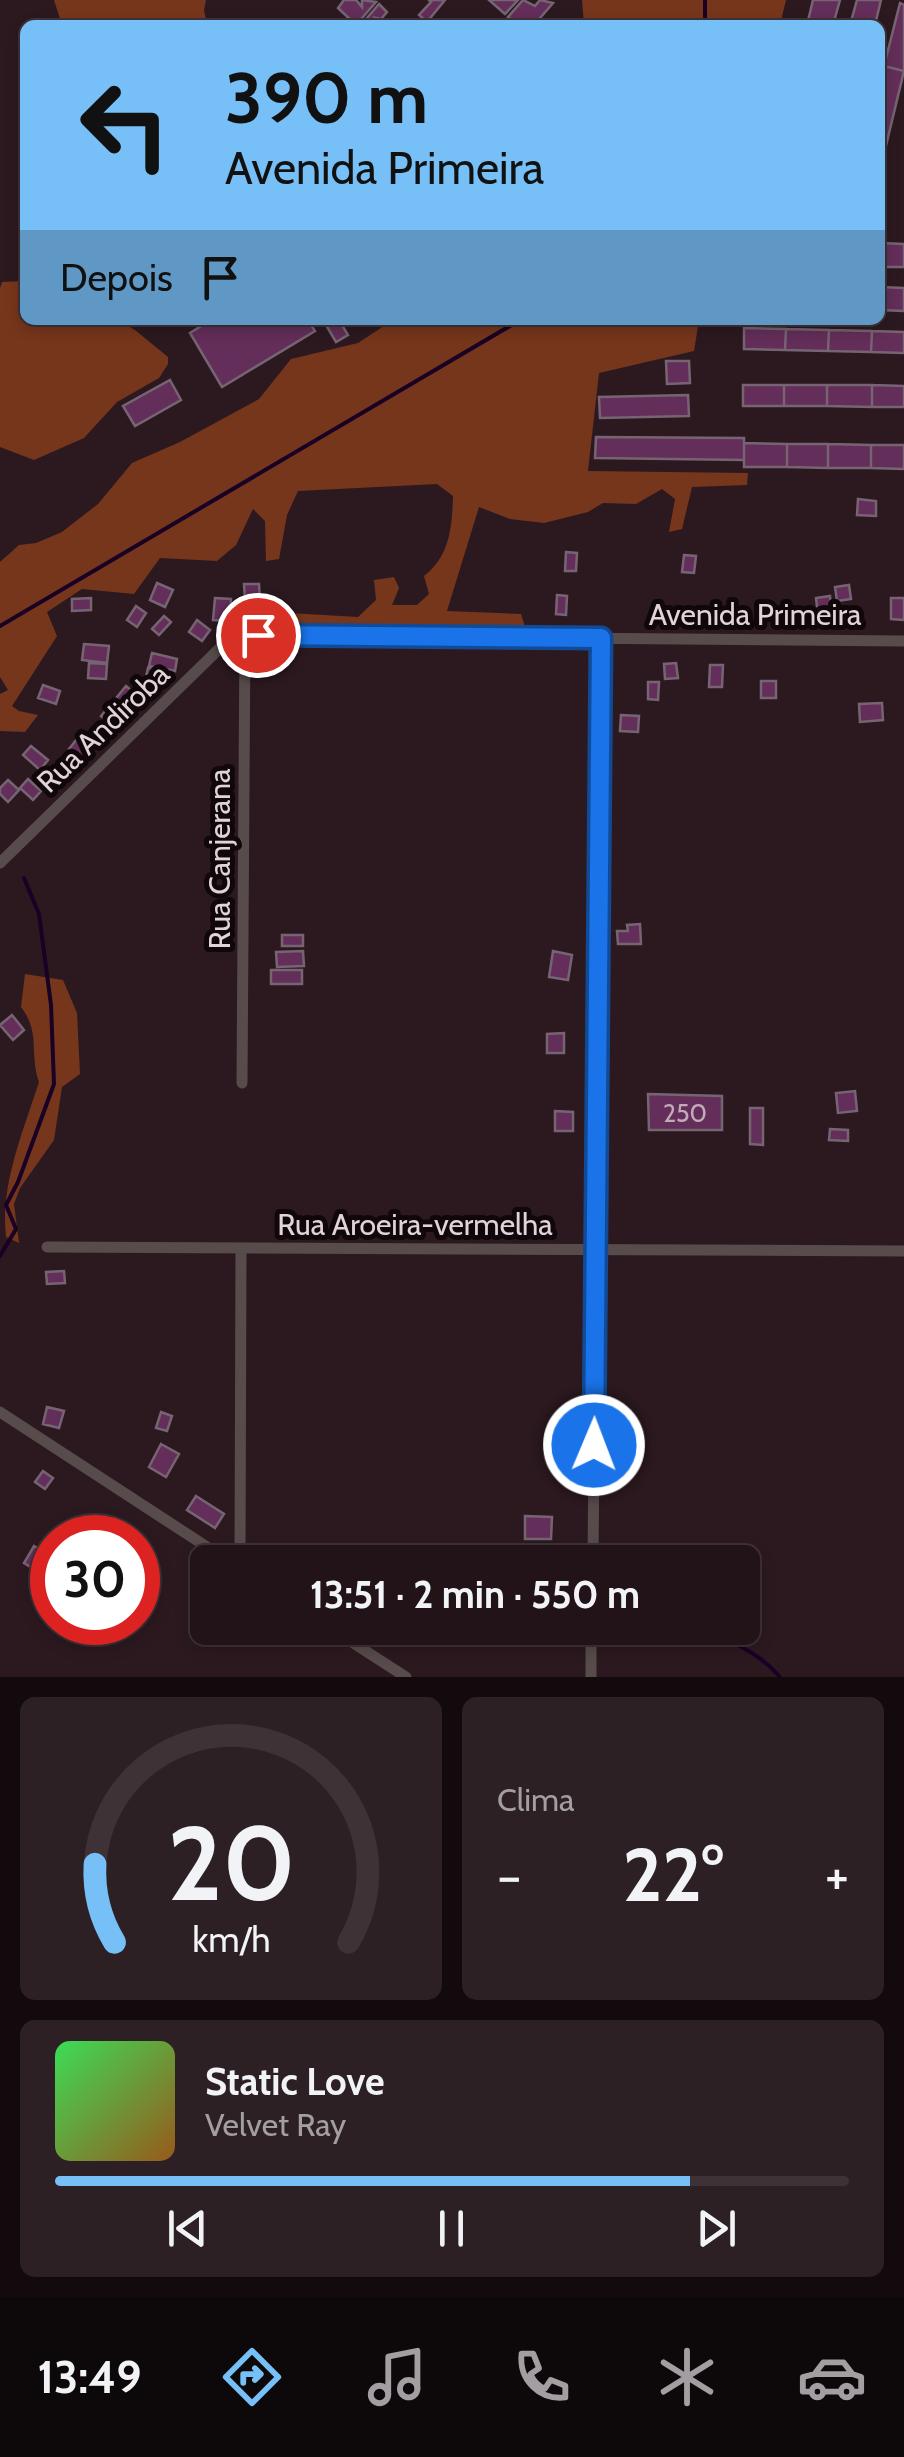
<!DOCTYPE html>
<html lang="pt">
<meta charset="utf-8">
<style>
body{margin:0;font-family:Cabin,sans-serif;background:#2d2025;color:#f1f3f6;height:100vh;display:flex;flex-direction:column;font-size:38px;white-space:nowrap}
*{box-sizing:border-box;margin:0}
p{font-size:32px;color:#a29ea2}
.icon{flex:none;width:55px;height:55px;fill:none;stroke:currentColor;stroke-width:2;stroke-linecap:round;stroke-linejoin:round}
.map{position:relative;height:1677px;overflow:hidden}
.details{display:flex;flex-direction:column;gap:20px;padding:20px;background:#120a0d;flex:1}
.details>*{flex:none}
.hud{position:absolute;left:20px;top:20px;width:865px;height:305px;border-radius:15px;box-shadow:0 5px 15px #0003,0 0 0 2px #3e3237;background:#77bff7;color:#111;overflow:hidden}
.speed{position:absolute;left:30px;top:1515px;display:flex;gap:20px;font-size:50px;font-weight:700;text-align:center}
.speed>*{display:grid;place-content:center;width:130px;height:130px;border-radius:50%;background:#211318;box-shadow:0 5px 15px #0003,0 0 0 2px #3e3237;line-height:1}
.speed .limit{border:15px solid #d22;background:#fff;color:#111}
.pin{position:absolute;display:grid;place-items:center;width:85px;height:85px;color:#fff;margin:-42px;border:5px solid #fff;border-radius:50%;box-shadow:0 2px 10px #0007}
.me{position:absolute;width:110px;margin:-55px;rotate:1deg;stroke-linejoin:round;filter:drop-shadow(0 0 8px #0008)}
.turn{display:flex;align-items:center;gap:35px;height:210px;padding:0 40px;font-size:45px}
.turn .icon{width:130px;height:130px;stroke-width:2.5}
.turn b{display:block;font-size:70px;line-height:85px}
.then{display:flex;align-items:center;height:95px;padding:0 40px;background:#0003;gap:20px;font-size:38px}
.big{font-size:75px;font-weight:700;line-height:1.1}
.details .widget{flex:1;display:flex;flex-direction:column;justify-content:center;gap:15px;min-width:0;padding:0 35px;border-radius:15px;background:#2d2025}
.details .dial{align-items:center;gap:0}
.dial svg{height:260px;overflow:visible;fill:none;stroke:#3e3237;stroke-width:7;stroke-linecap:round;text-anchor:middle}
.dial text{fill:#f1f3f6;stroke:none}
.song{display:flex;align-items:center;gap:30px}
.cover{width:120px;height:120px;border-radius:15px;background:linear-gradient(135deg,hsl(130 70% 55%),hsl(30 70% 35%))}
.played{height:10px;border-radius:5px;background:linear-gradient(90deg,#77bff7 80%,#3e3237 80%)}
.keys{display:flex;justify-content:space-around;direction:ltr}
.heat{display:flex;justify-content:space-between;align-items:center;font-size:55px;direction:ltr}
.details .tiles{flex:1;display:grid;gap:20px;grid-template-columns:1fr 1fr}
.widget:last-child{grid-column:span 2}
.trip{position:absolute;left:190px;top:1545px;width:570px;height:100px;border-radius:15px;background:#211318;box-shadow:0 5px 15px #0003,0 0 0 2px #3e3237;font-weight:700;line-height:100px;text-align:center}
.tabs{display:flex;height:160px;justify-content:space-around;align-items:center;background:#0d080a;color:#a29ea2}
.tabs .icon{width:70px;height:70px}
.tabs .selected{color:#77bff7}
.tabs b{font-size:45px;color:#f1f3f6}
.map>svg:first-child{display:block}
</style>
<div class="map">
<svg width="904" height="1677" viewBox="0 0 904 1677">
<rect width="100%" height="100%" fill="#2c1920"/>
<path fill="#76361b" d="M54,0H206L204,10L207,25H62Z
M582,0H786L780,25H584Z
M25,281V320H117L135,330L168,357V364L159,378L117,402L84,438L34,460L0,447V288L2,282Z
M393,320H699L694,351L599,373L588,471L748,473L747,485L692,487L682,529L669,532L675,499L662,489L636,504L603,503L588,512L544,523L510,519L479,507L447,611L521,614L525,627L282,624L289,613L358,617L376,600L374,580L394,577L399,588L392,605H417L429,594L424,576C450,556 452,527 453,496L437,484L298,491L287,515L279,559L266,561L265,521L253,509L236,545L217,561L160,558L134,594L82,589L47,612L57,636L12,706L19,711L38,715L25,732L0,731V694L8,690L0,677V562L19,545L36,543L62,532L98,504L132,463L180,442L259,399L291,359L358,343Z
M25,974L63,980L77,1013L80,1074L62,1087L54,1140L20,1188L14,1204L19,1243L6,1237C0,1185 23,1132 39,1082C29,1053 41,1033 21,1007Z"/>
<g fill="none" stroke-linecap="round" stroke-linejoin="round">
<path stroke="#180125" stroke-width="4" d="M705,0V25
M0,626L520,320
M0,1256L16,1229L6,1205L18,1182L54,1084L51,1005L39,914L24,878
M684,1628C718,1633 757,1650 780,1677"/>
</g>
<path fill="#632e59" stroke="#766472" stroke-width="2.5" d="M344,0H356L362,7V0L376,2L356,25L338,8Z
M429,0H445L427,22L419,15L431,2Z
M489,0H518L505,14Z
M523,0L535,6L540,0L553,3L534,25H518L508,17Z
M813,0H840L833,25H807Z
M857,0H881L875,25H850Z
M900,3L904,5V71L884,66Z
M379,4L387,12L381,19L376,18L384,25H361Z
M884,66L904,71L884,154L880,153V82Z
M880,243L904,244V267H880Z
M880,287L904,288V311L880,310Z
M211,320H308L315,331L222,387L190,333Z
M323,320H339L348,335L336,342Z
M744,328L786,329L785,350L744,349Z
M786,329L829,330L828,351L785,350Z
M829,330L872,331L871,352L828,351Z
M872,331L904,332V353L871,352Z
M666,361H689L690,383L667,384Z
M170,380L181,400L135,426L123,406Z
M743,385H784V406H743Z
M784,385H827V406H784Z
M827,385H872V407L827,406Z
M872,385L904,386V407H872Z
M688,395L689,416L600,418L599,397Z
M596,437L744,438V460L595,458Z
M744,443L787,444V467H744Z
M787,444H828V468L787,467Z
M828,444L871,445V468H828Z
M871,445H904V469L871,468Z
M858,499L876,501V516L857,515Z
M566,552L577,553L576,571H565Z
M684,555L696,556L694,573L682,572Z
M157,583L173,590L165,607L150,600Z
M244,584H259L260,601H245Z
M849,585L851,599L837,601L835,587Z
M557,595L567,596L566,615L556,614Z
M830,596L832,614L818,615L816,598Z
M91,598V610L72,611V599Z
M215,598L231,599L230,621L213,620Z
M891,598H904V620L891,619Z
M136,606L146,613L137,627L127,620Z
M164,616L171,622L159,635L152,629Z
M197,620L210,630L202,641L189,632Z
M84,644L109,646L107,663L82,660Z
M152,653L177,659L175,671L149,666Z
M89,663L107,664L106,679L88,678Z
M676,663L678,678L665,679L664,664Z
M710,665H723L722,687H709Z
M148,668L166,672L163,684L145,681Z
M761,681H776V698H761Z
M648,682H659L658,700L648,699Z
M43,685L60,691L56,704L38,698Z
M126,686L139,697L125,714L112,703Z
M112,703L125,714L114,727L101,716Z
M882,703L883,720L860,722L859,704Z
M621,715L639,716L638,732L620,731Z
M80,735L94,746L83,760L69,749Z
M31,746L48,760L40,770L23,755Z
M28,779L41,791L33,800L20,788Z
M8,780L19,790L8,802L0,794V788Z
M640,924L641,944H618L617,931H628L627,925Z
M282,935H303V946H282Z
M303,951L304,966L277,967L276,952Z
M553,951L572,955L568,980L549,977Z
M271,970H302V984H271Z
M12,1015L24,1030L13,1040L0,1025Z
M564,1033V1053H547V1034Z
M855,1091L857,1111L838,1113L836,1093Z
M648,1094L722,1096V1130H649Z
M750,1108H763V1145L750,1144Z
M555,1111L573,1112V1131H555Z
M830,1129L848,1130V1141L829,1140Z
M64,1271L65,1283L47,1284L46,1272Z
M47,1407L64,1411L59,1428L43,1424Z
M161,1412L172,1416L167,1431L156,1428Z
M161,1444L179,1454L166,1477L149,1467Z
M43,1471L53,1478L45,1489L35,1482Z
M196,1496L224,1514L215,1528L187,1510Z
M91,1516L111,1530L106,1538H89L80,1531Z
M525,1516L552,1517L551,1539H525Z
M34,1546L44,1552L34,1569L24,1563Z"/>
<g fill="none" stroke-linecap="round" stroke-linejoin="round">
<path stroke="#574c4b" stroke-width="11" d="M0,863L220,648L239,635L904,641
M242,1083L245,635
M47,1247L904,1251
M0,1412L230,1562
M240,1562L241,1248
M593,1562L601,638
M330,1628L406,1677
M591,1677V1628"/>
</g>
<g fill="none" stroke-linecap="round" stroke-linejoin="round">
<defs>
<path id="route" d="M258,635L601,638L594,1445"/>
</defs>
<use href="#route" stroke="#114b97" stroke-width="25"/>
<use href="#route" stroke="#1a73e8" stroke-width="18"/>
</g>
<g text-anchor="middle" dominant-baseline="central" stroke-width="10" stroke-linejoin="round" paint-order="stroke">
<g font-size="25" fill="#c2aab8">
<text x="685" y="1113">250</text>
</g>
<g font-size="30" fill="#e1d3d7" stroke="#0f070a">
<text x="755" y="614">Avenida Primeira</text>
<text transform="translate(103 728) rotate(-44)">Rua Andiroba</text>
<text transform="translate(219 859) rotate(-90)">Rua Canjerana</text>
<text x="415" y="1224">Rua Aroeira-vermelha</text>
</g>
</g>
</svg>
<div class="speed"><div class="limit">30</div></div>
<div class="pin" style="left:258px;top:635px;background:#d93025"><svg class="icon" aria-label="arrive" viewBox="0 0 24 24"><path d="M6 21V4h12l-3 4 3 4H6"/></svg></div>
<svg class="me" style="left:594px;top:1445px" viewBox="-20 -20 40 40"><circle r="17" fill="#1a73e8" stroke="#fff" stroke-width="3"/><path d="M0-11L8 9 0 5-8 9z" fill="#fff"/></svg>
<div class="trip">13:51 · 2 min · 550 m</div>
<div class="hud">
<div class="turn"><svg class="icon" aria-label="left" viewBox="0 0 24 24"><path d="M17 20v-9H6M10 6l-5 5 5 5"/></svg><div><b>390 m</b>Avenida Primeira</div></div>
<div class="then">Depois<svg class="icon" aria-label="arrive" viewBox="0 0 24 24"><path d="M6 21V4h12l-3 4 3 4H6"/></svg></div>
</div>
</div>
<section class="details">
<div class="tiles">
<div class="widget dial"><svg viewBox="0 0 100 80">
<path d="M14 69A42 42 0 1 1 86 69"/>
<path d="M14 69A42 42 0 0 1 8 45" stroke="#77bff7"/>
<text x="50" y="56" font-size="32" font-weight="700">20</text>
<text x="50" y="72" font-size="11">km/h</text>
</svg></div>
<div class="widget"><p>Clima</p>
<div class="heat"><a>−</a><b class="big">22°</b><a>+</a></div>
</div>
<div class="widget">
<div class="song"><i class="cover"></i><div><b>Static Love</b><p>Velvet Ray</p></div></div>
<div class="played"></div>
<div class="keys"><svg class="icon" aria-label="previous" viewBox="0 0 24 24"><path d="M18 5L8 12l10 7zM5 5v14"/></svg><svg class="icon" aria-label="pause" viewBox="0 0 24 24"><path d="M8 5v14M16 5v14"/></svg><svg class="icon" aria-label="next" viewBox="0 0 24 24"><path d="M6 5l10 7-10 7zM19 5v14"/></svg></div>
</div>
</div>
</section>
<nav class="tabs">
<b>13:49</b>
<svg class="icon selected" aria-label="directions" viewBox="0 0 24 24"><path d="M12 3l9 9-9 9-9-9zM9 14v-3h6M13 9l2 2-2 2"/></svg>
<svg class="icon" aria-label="music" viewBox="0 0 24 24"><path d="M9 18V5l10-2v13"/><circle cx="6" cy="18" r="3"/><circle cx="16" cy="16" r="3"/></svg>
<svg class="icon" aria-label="phone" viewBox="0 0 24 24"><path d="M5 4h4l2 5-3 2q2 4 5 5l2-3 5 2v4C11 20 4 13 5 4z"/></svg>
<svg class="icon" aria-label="climate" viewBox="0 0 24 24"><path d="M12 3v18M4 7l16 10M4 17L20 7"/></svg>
<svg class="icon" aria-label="car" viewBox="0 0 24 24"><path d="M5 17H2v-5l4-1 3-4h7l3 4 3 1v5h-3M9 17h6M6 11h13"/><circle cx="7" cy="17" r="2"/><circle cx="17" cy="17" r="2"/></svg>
</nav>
